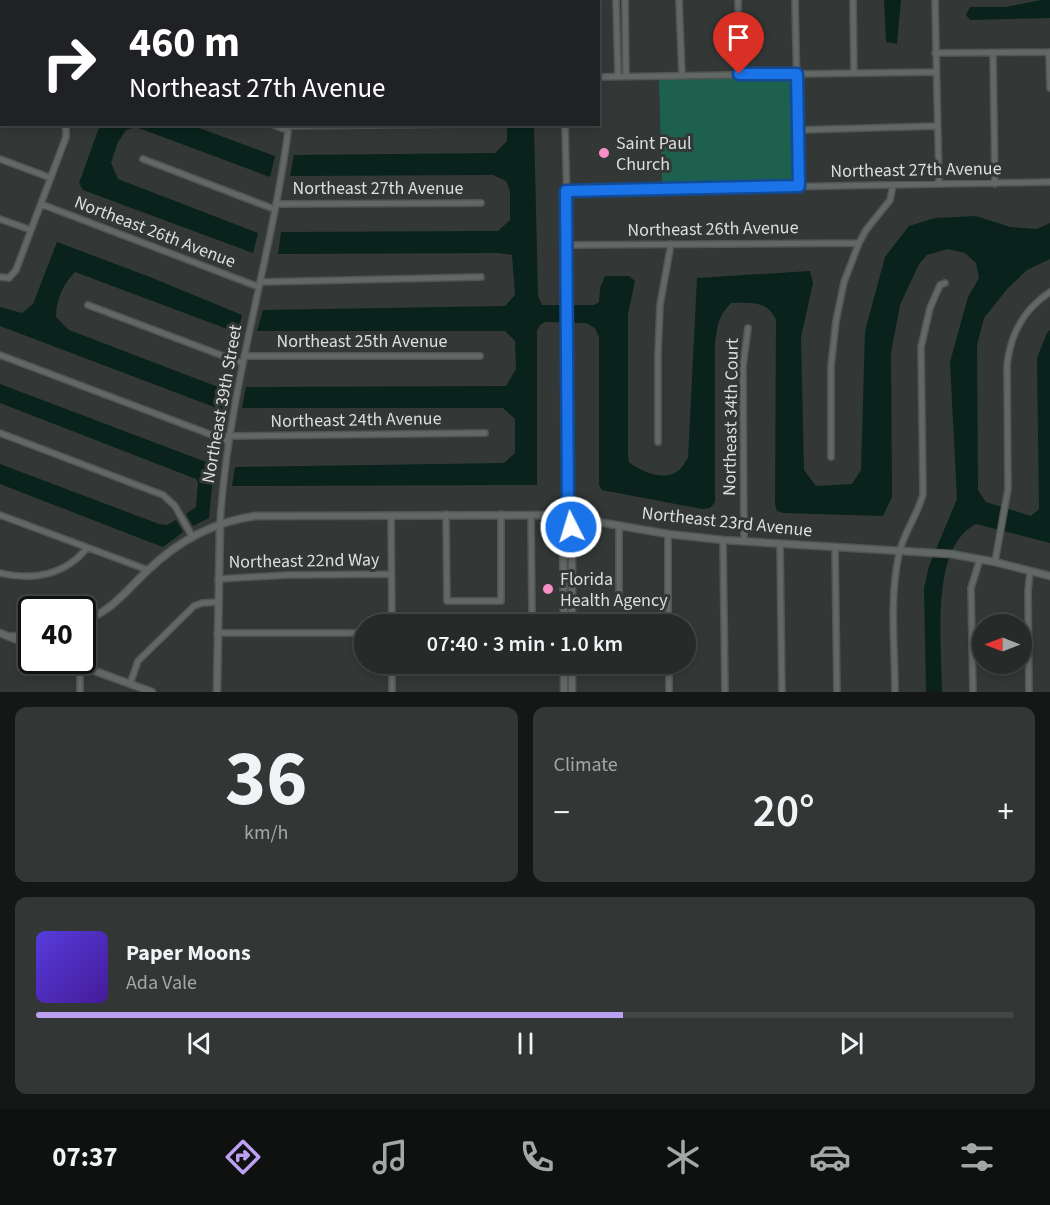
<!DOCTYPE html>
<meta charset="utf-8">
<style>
body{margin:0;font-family:"Source Sans 3",sans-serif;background:#323634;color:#f1f3f6;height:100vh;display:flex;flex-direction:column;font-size:22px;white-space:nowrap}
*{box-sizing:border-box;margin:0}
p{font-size:20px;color:#a4a7a8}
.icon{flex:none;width:33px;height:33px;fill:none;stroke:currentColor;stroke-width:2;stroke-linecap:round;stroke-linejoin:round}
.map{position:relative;height:692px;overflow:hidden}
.panel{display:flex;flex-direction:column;gap:15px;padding:15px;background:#151716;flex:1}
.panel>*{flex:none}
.guide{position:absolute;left:0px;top:0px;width:600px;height:126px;box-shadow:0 3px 9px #0003,0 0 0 2px #424645;background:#202124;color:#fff;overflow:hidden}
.needle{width:39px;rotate:270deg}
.fabs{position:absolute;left:972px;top:614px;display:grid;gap:12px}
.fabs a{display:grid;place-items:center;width:60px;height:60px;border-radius:50%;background:#262a28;box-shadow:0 3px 9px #0003,0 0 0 2px #424645;font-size:30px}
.speed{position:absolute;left:18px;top:596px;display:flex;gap:12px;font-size:30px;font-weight:700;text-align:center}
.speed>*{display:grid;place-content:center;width:78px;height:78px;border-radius:50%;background:#262a28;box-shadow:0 3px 9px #0003,0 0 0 2px #424645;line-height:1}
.speed .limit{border:3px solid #111;border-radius:9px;background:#fff;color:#111}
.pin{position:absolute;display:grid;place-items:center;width:51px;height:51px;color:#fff;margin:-62px -26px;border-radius:50% 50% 50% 0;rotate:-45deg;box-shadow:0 0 6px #0007}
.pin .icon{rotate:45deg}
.me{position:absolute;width:66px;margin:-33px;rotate:355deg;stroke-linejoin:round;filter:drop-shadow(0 0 4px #0008)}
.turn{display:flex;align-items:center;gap:21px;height:126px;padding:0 30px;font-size:27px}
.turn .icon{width:78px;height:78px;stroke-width:2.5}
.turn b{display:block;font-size:42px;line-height:51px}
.big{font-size:45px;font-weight:600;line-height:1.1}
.panel .tile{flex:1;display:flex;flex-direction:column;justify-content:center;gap:9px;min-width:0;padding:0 21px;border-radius:12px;background:#323634}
.panel .dial{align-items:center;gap:0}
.dial b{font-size:78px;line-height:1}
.song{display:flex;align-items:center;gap:18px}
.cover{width:72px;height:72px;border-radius:9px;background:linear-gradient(135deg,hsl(250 70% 55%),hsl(260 70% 35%))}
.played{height:6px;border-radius:3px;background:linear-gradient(90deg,#bca0f2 60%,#424645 60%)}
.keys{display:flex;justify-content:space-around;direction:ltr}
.heat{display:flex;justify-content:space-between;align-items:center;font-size:33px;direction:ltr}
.panel .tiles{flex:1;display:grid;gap:15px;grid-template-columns:1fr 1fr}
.tile:last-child{grid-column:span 2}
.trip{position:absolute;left:354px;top:614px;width:342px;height:60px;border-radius:30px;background:#262a28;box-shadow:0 3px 9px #0003,0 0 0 2px #424645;font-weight:600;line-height:60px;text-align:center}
.menu{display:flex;height:96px;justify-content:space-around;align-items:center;background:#0f1110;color:#a4a7a8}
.menu .icon{width:42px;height:42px}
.menu .current{color:#bca0f2}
.menu b{font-size:27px;color:#f1f3f6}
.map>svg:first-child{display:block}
</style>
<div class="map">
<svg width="1050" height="692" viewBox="0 0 1050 692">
<rect width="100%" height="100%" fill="#333836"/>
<path fill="#1d604d" d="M793,77L795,183L662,185L659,78Z"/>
<path fill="#09221b" d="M884,0H901L897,44L886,42Z
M1041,0H1050V18L970,20L966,15L970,7H1006Z
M100,125H191L275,156L270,177L136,127L126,130L118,142L111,163L118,179L258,233L253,253L83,190L79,183Z
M507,125H534L538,296L542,305H594L599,302L600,288L605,276H629L635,281L628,314V454L629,462C641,472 666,482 679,470C683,467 685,461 688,458L697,278L810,271L813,283L801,337L804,470L816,486L852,484L861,470L865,331L885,257L909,226L935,218L976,216L1010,227L1037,229L1050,223V259L1027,270L1008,288L984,318L977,345L978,490L986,502L1031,516L1039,509L1037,358L1047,333L1050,330V543L976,524C929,547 942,647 942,692H926L924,588L929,566L957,499L950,362L968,297L979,278L976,263L965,253L948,249L927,255L919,264L900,305L891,353L892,497L883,516L783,513L777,511L775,505L776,320C767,300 751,303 731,303C718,317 718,323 715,343V502L710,508L702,509L602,490L599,485V337L595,328L586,323L545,322L540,325L537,331V485L232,486L235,467L504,463L515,453V419L503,408H242L246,387L506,386L516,369L515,341L505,331H257L263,310L505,306L515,295L512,255L498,253L278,254L281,232L498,231L510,220V191L506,181L493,175L290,176L294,155L495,153L507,141Z
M57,242L150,277L242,315L238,333L75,272C63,284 56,300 56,317L69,330L226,390L222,410L0,326V307L22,313L33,304Z
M0,384L214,465L209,518L193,526L186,514L196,507L198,482L196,479L0,403Z
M0,464L159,524L167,525L176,520L183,532L163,547L147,541L0,484Z"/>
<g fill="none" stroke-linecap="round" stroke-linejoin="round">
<defs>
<path id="minor" d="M562,0V2
M616,0L618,76
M625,0L626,76
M679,0L682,75
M738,0L739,74
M795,0L799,186
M853,0L854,73
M935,0L939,184
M21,2V0
M76,2L77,0
M132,2V0
M187,2V0
M242,2V0
M301,2V0
M1049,52L1050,88
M935,53L1050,52
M993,53L995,184
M598,77L936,72
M0,100H2
M271,124L284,129L293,126L458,124
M565,124L568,245V517
M798,130L937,126
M0,159L51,178
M143,159L274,209
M566,191L1050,182
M41,204L259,287
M276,204L481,203
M0,219L31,230
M568,245L859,243
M0,277L9,278L16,270L66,137V129L63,124
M260,282L481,277
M88,305L242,363
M0,355L228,441
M244,356H480
M0,433L163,495L175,506L192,536
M228,436L485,433
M658,442V354L660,305L671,244
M831,457V366L836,321L844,282L859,243L866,230L890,200L893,185
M446,514L447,601H501V514
M0,515L148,570
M391,515L392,624
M531,515L532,614
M220,524C228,388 272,259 289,124
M668,534V624
M723,540L725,692
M744,542L743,366L748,328
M780,544L782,692
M835,547L837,692
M995,562L1008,489L1007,366C1010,334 1023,310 1050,292
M0,573C33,581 65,575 87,548
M218,579L287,575L391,574
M619,604V525
M217,633H364
M392,663V692
M669,663V692
M80,666V692
M392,668L568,669
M130,684L138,661L194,606L202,603L217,602
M895,692C895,647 889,599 899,554C903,533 918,515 923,494L921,347L930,308L940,285L945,283
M973,692L971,588L980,559
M1029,692L1028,591L1030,572"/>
<path id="tertiary" d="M568,518L572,532V624
M82,622C113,610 124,593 147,571C178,541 212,522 255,516L557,515L668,534L723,540L951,554L995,562L1050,576
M564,624L563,532L568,517
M0,633L32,646
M13,636H32
M65,660L152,692
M217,692L220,524
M564,692V663
M572,692V663"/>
</defs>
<use href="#minor" stroke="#515553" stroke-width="8"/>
<use href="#tertiary" stroke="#515553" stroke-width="9"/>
<use href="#minor" stroke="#636866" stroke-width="5"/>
<use href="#tertiary" stroke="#636866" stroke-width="6"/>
</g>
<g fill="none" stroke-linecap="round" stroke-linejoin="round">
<defs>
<path id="route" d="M571,527L568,517L566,191L799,186L797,74H739"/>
</defs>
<use href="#route" stroke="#114b97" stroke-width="15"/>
<use href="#route" stroke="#1a73e8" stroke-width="10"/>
</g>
<g fill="#f98fc9" stroke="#333836" stroke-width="2">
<circle cx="604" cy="153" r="6"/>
<circle cx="548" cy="589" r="6"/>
</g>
<g text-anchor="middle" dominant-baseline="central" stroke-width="6" stroke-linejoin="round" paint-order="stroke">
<g font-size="18" fill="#dcdfde" stroke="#333836" text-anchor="start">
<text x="616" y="143">Saint Paul<tspan x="616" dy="21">Church</tspan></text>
<text x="560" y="579">Florida<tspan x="560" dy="21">Health Agency</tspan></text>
</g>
<g font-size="18" fill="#dcdfde" stroke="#333836">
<text transform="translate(916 170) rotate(-1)">Northeast 27th Avenue</text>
<text x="378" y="188">Northeast 27th Avenue</text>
<text transform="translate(713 229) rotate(-1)">Northeast 26th Avenue</text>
<text transform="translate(155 232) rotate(21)">Northeast 26th Avenue</text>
<text x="362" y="341">Northeast 25th Avenue</text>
<text transform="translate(222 404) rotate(-80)">Northeast 39th Street</text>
<text transform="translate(731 417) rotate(-89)">Northeast 34th Court</text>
<text transform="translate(356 420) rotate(-1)">Northeast 24th Avenue</text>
<text transform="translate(727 522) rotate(6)">Northeast 23rd Avenue</text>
<text transform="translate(304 561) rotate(-1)">Northeast 22nd Way</text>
</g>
</g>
</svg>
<div class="fabs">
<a><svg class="needle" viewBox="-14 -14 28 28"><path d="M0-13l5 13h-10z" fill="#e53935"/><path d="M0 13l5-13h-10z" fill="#a4a7a8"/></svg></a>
</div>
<div class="speed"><div class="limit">40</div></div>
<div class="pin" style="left:739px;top:74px;background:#d93025"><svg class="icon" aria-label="arrive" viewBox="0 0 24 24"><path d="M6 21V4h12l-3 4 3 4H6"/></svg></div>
<svg class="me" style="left:571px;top:527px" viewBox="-20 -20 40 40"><circle r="17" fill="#1a73e8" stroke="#fff" stroke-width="3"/><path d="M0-11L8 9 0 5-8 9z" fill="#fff"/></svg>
<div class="trip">07:40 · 3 min · 1.0 km</div>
<div class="guide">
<div class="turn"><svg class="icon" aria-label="right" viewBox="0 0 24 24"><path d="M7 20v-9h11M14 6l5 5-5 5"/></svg><div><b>460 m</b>Northeast 27th Avenue</div></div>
</div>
</div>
<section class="panel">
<div class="tiles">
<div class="tile dial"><b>36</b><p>km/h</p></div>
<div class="tile"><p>Climate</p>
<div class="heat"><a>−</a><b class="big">20°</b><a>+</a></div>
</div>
<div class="tile">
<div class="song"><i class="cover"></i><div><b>Paper Moons</b><p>Ada Vale</p></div></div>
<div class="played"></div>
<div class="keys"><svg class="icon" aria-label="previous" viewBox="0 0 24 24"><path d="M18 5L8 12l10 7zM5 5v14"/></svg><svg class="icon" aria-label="pause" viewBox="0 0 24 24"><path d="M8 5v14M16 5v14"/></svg><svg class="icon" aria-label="next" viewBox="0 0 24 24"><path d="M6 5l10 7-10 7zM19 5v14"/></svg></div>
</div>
</div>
</section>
<nav class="menu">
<b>07:37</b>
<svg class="icon current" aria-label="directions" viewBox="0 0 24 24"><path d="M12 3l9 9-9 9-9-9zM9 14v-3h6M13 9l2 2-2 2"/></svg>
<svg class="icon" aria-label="music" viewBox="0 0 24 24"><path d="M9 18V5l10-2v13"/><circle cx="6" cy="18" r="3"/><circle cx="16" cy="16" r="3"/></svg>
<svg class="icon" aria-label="phone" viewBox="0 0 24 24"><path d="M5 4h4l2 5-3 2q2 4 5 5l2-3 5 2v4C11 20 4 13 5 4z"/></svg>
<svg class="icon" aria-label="climate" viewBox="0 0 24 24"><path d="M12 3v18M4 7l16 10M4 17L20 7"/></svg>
<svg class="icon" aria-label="car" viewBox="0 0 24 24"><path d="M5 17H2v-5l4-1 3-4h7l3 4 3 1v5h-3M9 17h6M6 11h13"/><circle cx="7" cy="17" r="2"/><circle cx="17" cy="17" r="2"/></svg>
<svg class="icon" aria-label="filters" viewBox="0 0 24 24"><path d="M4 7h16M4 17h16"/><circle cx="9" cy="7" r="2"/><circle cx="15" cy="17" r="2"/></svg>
</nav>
